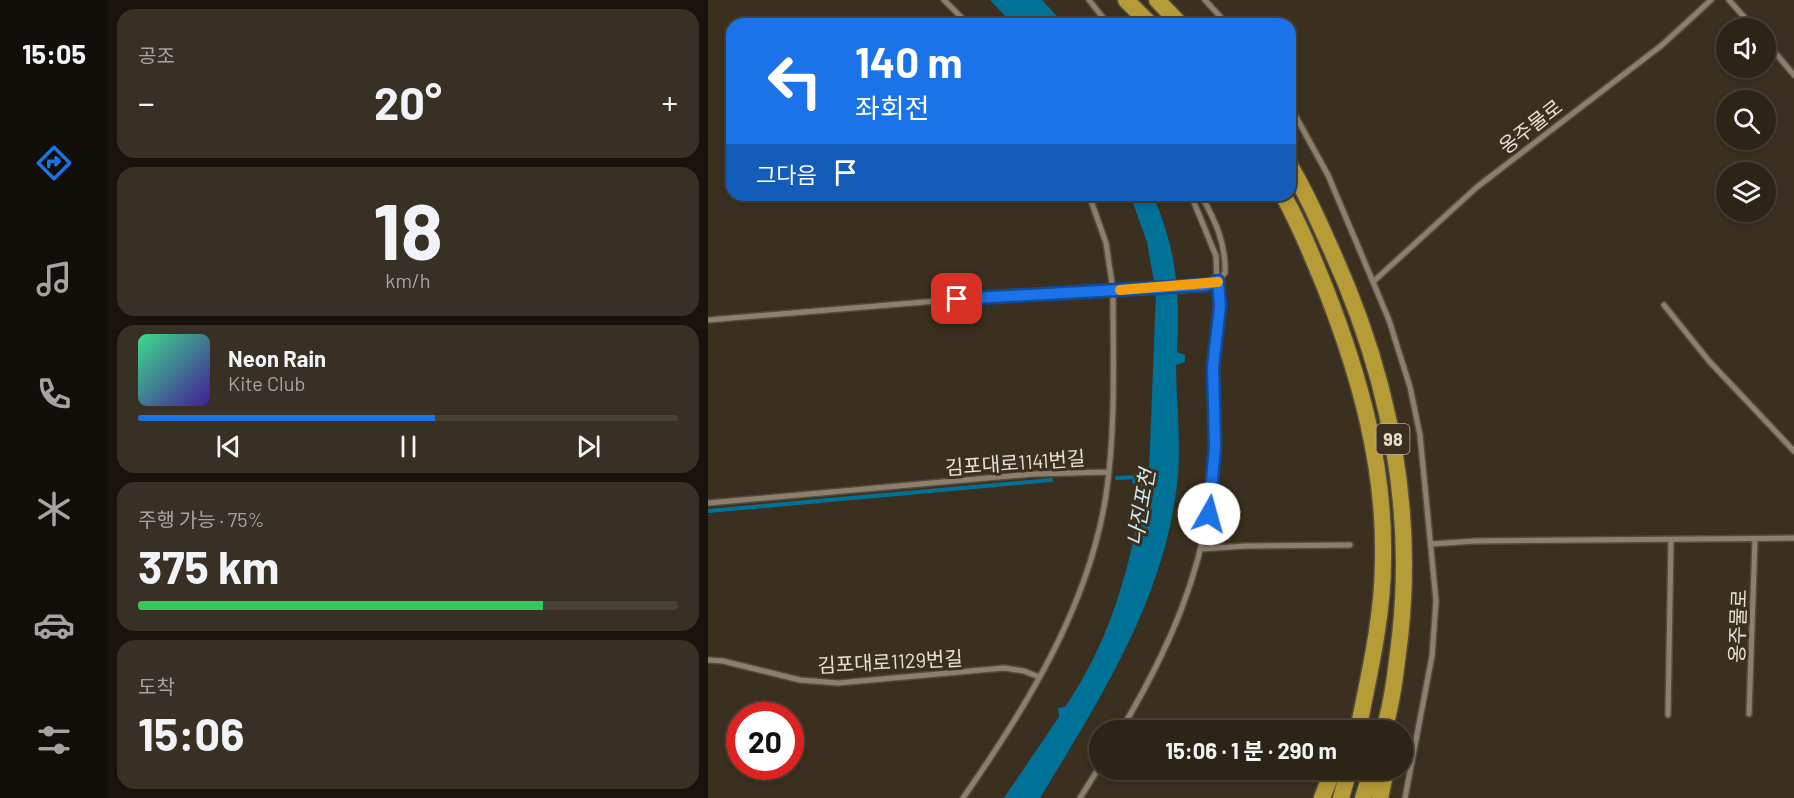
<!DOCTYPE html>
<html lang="ko">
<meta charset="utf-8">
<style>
body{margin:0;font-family:Barlow,"Noto Sans KR",sans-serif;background:#383024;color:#f1f3f6;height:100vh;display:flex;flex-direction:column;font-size:22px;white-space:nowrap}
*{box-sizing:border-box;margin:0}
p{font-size:20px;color:#a6a4a1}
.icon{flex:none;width:33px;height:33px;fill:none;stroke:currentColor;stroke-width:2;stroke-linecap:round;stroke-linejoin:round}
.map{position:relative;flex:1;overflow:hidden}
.drawer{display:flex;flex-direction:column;gap:9px;padding:9px;background:#18140d;width:600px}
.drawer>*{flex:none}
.hud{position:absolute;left:18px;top:18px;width:570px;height:183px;border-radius:18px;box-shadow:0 3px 9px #0003,0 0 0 2px #484136;background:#1a73e8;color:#fff;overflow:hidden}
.controls{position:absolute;left:1008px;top:18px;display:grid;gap:12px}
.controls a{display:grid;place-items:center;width:60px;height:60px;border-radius:50%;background:#2c2417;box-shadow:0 3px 9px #0003,0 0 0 2px #484136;font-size:30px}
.speed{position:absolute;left:18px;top:702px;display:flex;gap:12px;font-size:30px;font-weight:700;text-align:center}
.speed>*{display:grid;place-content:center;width:78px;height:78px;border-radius:50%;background:#2c2417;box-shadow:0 3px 9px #0003,0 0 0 2px #484136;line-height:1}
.speed .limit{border:9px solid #d22;background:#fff;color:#111}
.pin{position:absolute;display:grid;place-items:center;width:51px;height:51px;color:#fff;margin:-26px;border-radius:12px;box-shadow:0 3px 9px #0006}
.me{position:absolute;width:66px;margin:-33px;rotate:7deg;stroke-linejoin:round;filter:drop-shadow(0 0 4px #0008)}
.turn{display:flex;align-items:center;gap:21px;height:126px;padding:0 30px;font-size:27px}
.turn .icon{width:78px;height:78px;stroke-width:2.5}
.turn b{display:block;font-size:42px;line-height:51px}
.then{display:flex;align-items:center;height:57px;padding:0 30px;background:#0003;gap:12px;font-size:22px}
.big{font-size:45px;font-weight:700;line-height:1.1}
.drawer .card{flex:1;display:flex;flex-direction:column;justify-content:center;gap:9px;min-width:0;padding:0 21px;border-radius:18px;background:#383024}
.drawer .dial{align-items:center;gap:0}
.dial b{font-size:78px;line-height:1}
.song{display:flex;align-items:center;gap:18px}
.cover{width:72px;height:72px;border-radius:9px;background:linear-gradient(135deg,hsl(150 70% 55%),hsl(260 70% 35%))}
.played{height:6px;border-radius:3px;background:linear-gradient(90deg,#1a73e8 55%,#484136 55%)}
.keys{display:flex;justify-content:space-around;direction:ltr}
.heat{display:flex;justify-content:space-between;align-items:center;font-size:33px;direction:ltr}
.charge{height:9px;border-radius:4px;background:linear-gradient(90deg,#34c759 75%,#484136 0)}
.trip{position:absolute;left:381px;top:720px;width:324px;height:60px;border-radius:30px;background:#2c2417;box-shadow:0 3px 9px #0003,0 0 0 2px #484136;font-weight:700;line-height:60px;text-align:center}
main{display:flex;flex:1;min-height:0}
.menu{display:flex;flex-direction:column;width:108px;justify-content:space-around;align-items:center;background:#120e09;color:#a6a4a1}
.menu .icon{width:42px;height:42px}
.menu .current{color:#1a73e8}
.menu b{font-size:27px;color:#f1f3f6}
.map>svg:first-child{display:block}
</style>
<main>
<nav class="menu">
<b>15:05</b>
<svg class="icon current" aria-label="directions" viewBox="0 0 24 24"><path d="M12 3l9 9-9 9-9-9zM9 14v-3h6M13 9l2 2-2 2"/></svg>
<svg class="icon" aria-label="music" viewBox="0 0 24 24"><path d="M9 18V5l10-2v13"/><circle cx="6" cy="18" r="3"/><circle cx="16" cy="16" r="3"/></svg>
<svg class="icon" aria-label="phone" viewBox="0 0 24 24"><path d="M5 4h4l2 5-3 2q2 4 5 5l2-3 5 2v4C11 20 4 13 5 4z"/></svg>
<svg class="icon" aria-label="climate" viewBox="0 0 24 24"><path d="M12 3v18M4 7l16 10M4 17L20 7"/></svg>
<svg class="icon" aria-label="car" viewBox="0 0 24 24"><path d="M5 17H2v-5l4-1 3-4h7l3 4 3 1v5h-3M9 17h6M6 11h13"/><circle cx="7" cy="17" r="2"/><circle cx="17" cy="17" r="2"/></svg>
<svg class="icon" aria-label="filters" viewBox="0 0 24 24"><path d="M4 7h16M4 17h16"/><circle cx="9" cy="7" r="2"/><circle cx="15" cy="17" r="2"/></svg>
</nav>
<section class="drawer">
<div class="card"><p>공조</p>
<div class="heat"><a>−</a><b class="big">20°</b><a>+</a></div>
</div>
<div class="card dial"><b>18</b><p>km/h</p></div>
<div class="card">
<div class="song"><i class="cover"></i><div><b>Neon Rain</b><p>Kite Club</p></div></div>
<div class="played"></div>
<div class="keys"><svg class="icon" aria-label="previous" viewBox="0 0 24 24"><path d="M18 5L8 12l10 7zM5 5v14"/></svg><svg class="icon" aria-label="pause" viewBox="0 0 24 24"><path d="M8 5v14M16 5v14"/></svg><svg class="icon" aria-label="next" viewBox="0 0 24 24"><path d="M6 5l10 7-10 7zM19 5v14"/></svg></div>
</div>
<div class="card"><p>주행 가능 · 75%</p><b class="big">375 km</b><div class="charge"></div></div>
<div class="card"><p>도착</p><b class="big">15:06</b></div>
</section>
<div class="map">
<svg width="1086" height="798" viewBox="0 0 1086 798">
<rect width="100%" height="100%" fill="#3b301f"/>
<path fill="#007298" d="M282,0H334L356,24H305Z
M422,195H445C469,252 472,291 469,352L477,355V362L468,365C468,401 473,439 470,475C459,596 393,697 332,798H296L351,717L350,708L357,707C402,642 422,568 435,491L433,486L424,483L426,473L441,471L448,293L439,242Z"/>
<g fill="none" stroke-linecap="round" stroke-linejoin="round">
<path stroke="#007298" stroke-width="4" d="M409,478L430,477
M0,511L343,480"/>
<defs>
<path id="service" d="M236,0L260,24
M381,0L400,24
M497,0L519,24
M1021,0L1046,28
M1058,42L1086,75
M582,106L620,175L681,320L702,387L712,435L728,601L724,656L697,798
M666,281L769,187L954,45L1003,0
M956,305L1001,361L1086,451
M0,320L229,301L405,290L398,243L381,195
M0,503L325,474L400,472
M723,544L767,541L1086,538
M493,549L537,546L642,545
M0,660L15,661L92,680L130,683L296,668L316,671L331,677
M1041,714L1047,539
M960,715L963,540
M413,730C459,653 496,572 504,481C508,443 504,405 505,367C506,338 512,311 509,281L517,273C518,243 507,220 493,195
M255,798C318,708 381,606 398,495C408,428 405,358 405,290L498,285L509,281L508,256L483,195
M372,798L392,766"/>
<path id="trunk" d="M418,0L442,24
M449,0L472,24
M582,166C598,192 610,220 622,247C679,371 707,501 692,637C688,669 685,699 676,730
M575,195C592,225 605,258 618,290C652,377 677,466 675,560C675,617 661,675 650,730
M614,798L625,770
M633,798L641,770
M655,798L664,770
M672,798L678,770"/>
</defs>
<use href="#service" stroke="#554c3d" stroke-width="8"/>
<use href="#trunk" stroke="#554c3d" stroke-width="19"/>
<use href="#service" stroke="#8d7f6c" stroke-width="5"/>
<use href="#trunk" stroke="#b69c37" stroke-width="16"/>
</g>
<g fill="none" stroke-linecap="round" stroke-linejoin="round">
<defs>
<path id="route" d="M249,299L498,285L510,281L512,306L505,367L507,446L501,514"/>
</defs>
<use href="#route" stroke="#114b97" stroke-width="15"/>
<use href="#route" stroke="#1a73e8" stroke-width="10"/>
<path stroke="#f59e0b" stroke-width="10" d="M412,290L510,282"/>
</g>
<g text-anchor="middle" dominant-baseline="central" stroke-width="6" stroke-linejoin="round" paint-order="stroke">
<rect fill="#3b301f" stroke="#b4ab9f" stroke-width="1.5" x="668.5" y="424" width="33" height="30" rx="4.5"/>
<g font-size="18" font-weight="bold" fill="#e8e0d6">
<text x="685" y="439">98</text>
</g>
<g font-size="20" fill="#e8e0d6" stroke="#3b301f">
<text transform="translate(822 126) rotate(-38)">옹주물로</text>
<text transform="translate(307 462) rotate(-4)">김포대로1141번길</text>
<text transform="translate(1029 626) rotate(-88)">옹주물로</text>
<text transform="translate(182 661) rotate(-3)">김포대로1129번길</text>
</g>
<g font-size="21" font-style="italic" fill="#cee8f4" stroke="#3b301f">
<text transform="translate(432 507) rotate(-80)">나진포천</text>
</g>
</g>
</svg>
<div class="controls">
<a><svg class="icon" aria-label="sound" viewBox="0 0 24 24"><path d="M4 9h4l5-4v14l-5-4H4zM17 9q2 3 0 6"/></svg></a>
<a><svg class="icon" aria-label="search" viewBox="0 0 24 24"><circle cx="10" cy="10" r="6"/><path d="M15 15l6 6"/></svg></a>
<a><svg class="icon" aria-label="layers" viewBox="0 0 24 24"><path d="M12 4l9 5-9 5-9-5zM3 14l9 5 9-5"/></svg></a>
</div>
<div class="speed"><div class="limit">20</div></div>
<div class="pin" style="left:249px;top:299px;background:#d93025"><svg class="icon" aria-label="arrive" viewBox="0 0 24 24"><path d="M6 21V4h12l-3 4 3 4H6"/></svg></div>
<svg class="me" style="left:501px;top:514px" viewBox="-20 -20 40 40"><circle r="19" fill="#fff"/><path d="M0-13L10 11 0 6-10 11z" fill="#1a73e8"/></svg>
<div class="trip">15:06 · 1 분 · 290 m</div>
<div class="hud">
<div class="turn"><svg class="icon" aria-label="left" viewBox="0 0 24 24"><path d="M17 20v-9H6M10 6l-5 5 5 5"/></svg><div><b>140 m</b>좌회전</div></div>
<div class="then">그다음<svg class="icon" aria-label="arrive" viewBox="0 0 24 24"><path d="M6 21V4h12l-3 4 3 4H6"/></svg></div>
</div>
</div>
</main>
